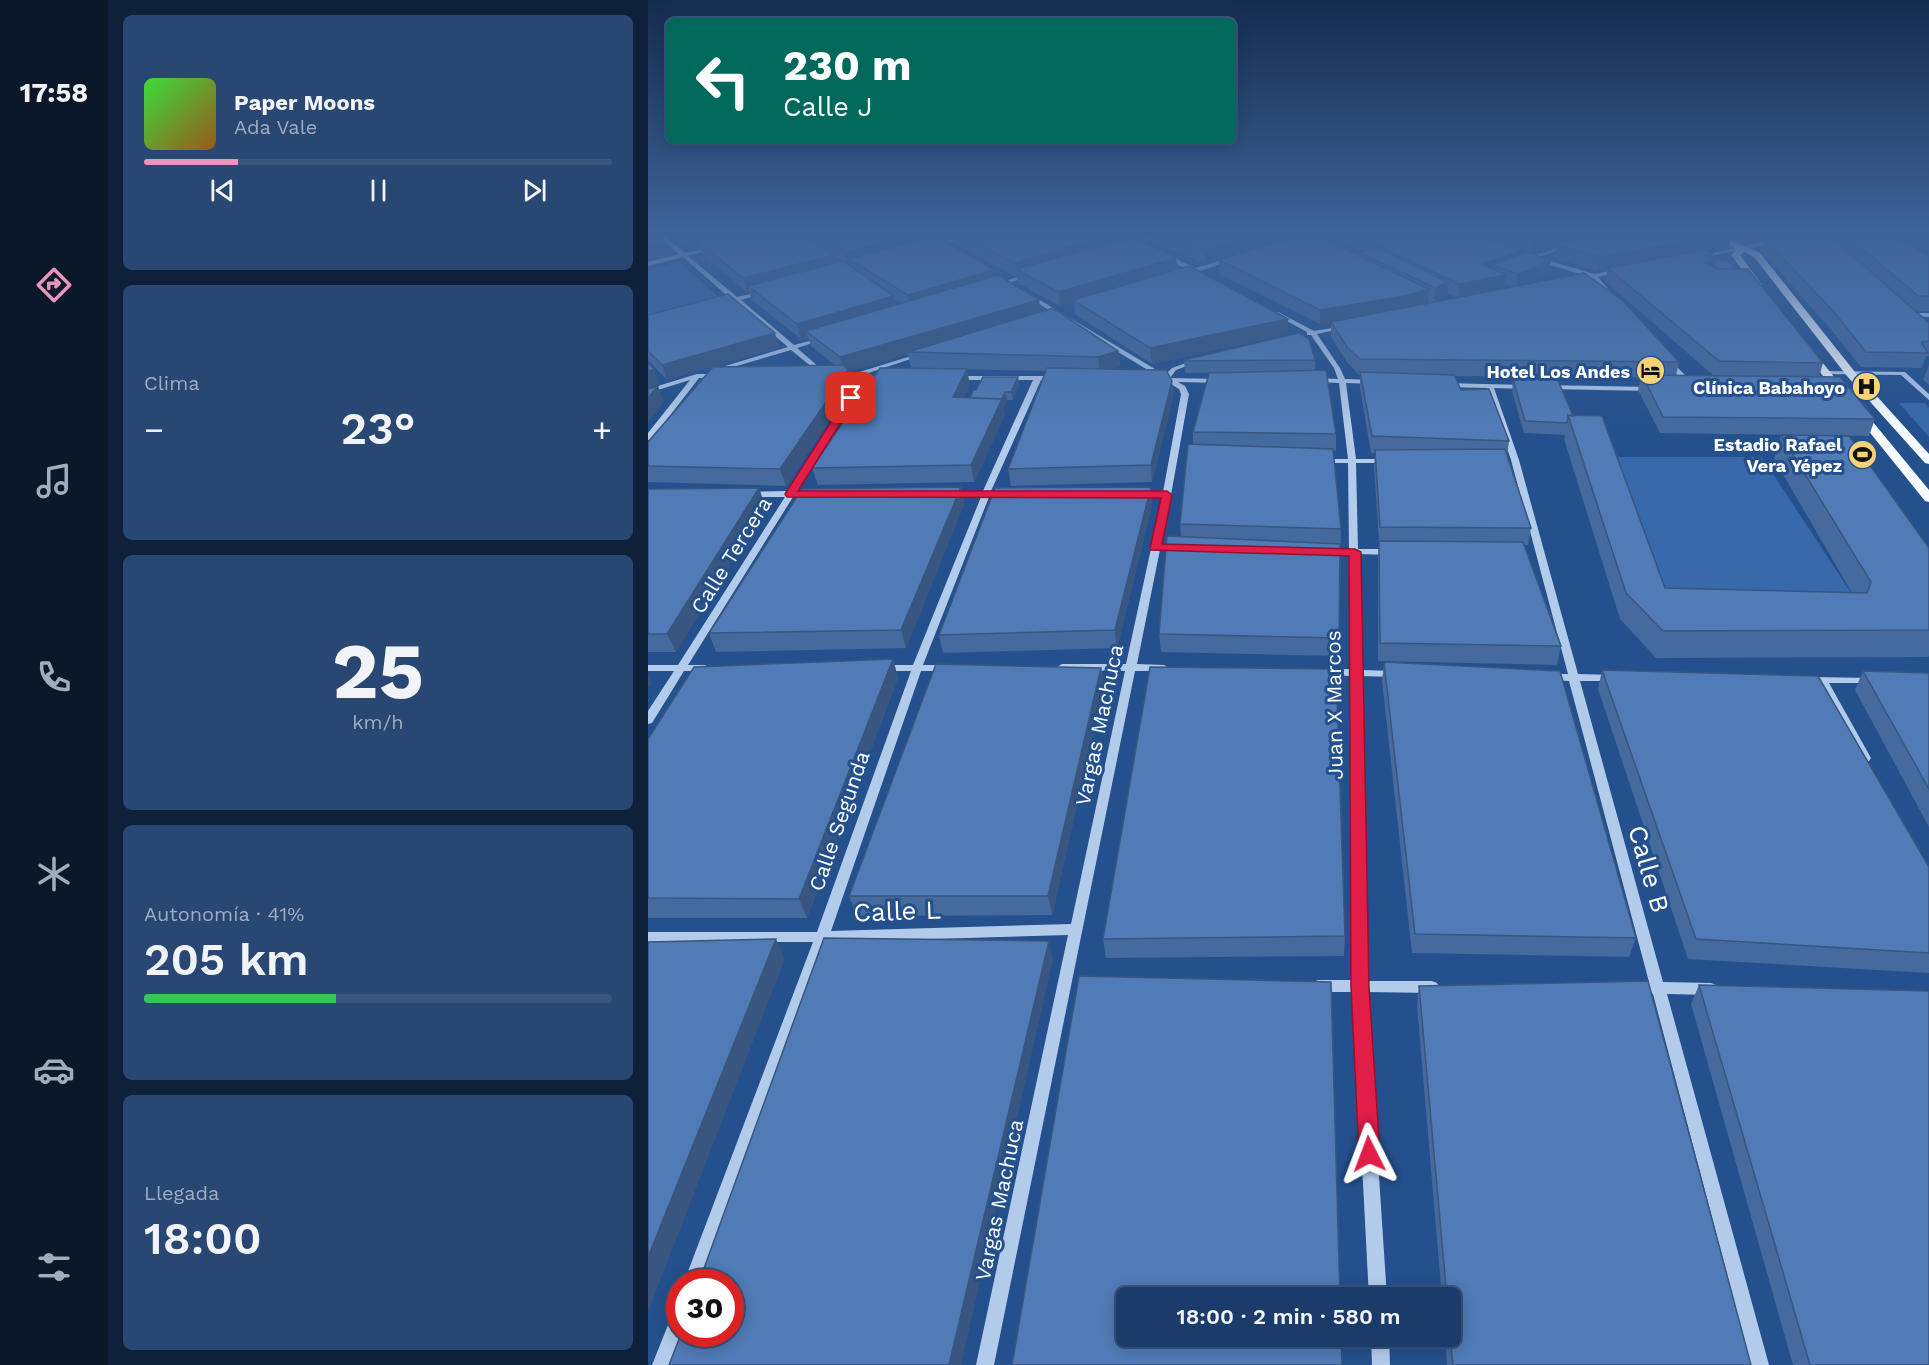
<!DOCTYPE html>
<html lang="es">
<meta charset="utf-8">
<style>
body{margin:0;font-family:"Work Sans",sans-serif;background:#284772;color:#f1f3f6;height:100vh;display:flex;flex-direction:column;font-size:22px;white-space:nowrap}
*{box-sizing:border-box;margin:0}
p{font-size:20px;color:#a0adc1}
.icon{flex:none;width:33px;height:33px;fill:none;stroke:currentColor;stroke-width:2;stroke-linecap:round;stroke-linejoin:round}
.map{position:relative;flex:1;overflow:hidden}
.drawer{display:flex;flex-direction:column;gap:15px;padding:15px;background:#0f213a;width:540px}
.drawer>*{flex:none}
.banner{position:absolute;left:18px;top:18px;width:570px;height:126px;border-radius:9px;box-shadow:0 3px 15px #0003,0 0 0 2px #39567e;background:#00695c;color:#fff;overflow:hidden}
.speed{position:absolute;left:18px;top:1269px;display:flex;gap:12px;font-size:30px;font-weight:700;text-align:center}
.speed>*{display:grid;place-content:center;width:78px;height:78px;border-radius:50%;background:#1b3c6a;box-shadow:0 3px 15px #0003,0 0 0 2px #39567e;line-height:1}
.speed .limit{border:9px solid #d22;background:#fff;color:#111}
.pin{position:absolute;display:grid;place-items:center;width:51px;height:51px;color:#fff;margin:-26px;border-radius:12px;box-shadow:0 3px 9px #0006}
.me{position:absolute;width:66px;margin:-33px;rotate:357deg;stroke-linejoin:round;filter:drop-shadow(0 0 4px #0008)}
.turn{display:flex;align-items:center;gap:21px;height:126px;padding:0 18px;font-size:27px}
.turn .icon{width:78px;height:78px;stroke-width:2.5}
.turn b{display:block;font-size:42px;line-height:51px}
.big{font-size:45px;font-weight:600;line-height:1.1}
.drawer .tile{flex:1;display:flex;flex-direction:column;justify-content:center;gap:9px;min-width:0;padding:0 21px;border-radius:9px;background:#284772}
.drawer .dial{align-items:center;gap:0}
.dial b{font-size:78px;line-height:1}
.song{display:flex;align-items:center;gap:18px}
.cover{width:72px;height:72px;border-radius:9px;background:linear-gradient(135deg,hsl(120 70% 55%),hsl(30 70% 35%))}
.played{height:6px;border-radius:3px;background:linear-gradient(90deg,#e797bd 20%,#39567e 20%)}
.keys{display:flex;justify-content:space-around;direction:ltr}
.heat{display:flex;justify-content:space-between;align-items:center;font-size:33px;direction:ltr}
.charge{height:9px;border-radius:4px;background:linear-gradient(90deg,#34c759 41%,#39567e 0)}
.trip{position:absolute;left:468px;top:1287px;width:345px;height:60px;border-radius:9px;background:#1b3c6a;box-shadow:0 3px 15px #0003,0 0 0 2px #39567e;font-weight:600;line-height:60px;text-align:center}
main{display:flex;flex:1;min-height:0}
.dock{display:flex;flex-direction:column;width:108px;justify-content:space-around;align-items:center;background:#0b182a;color:#a0adc1}
.dock .icon{width:42px;height:42px}
.dock .current{color:#e797bd}
.dock b{font-size:27px;color:#f1f3f6}
.map>svg:first-child{display:block}
</style>
<main>
<nav class="dock">
<b>17:58</b>
<svg class="icon current" aria-label="directions" viewBox="0 0 24 24"><path d="M12 3l9 9-9 9-9-9zM9 14v-3h6M13 9l2 2-2 2"/></svg>
<svg class="icon" aria-label="music" viewBox="0 0 24 24"><path d="M9 18V5l10-2v13"/><circle cx="6" cy="18" r="3"/><circle cx="16" cy="16" r="3"/></svg>
<svg class="icon" aria-label="phone" viewBox="0 0 24 24"><path d="M5 4h4l2 5-3 2q2 4 5 5l2-3 5 2v4C11 20 4 13 5 4z"/></svg>
<svg class="icon" aria-label="climate" viewBox="0 0 24 24"><path d="M12 3v18M4 7l16 10M4 17L20 7"/></svg>
<svg class="icon" aria-label="car" viewBox="0 0 24 24"><path d="M5 17H2v-5l4-1 3-4h7l3 4 3 1v5h-3M9 17h6M6 11h13"/><circle cx="7" cy="17" r="2"/><circle cx="17" cy="17" r="2"/></svg>
<svg class="icon" aria-label="filters" viewBox="0 0 24 24"><path d="M4 7h16M4 17h16"/><circle cx="9" cy="7" r="2"/><circle cx="15" cy="17" r="2"/></svg>
</nav>
<section class="drawer">
<div class="tile">
<div class="song"><i class="cover"></i><div><b>Paper Moons</b><p>Ada Vale</p></div></div>
<div class="played"></div>
<div class="keys"><svg class="icon" aria-label="previous" viewBox="0 0 24 24"><path d="M18 5L8 12l10 7zM5 5v14"/></svg><svg class="icon" aria-label="pause" viewBox="0 0 24 24"><path d="M8 5v14M16 5v14"/></svg><svg class="icon" aria-label="next" viewBox="0 0 24 24"><path d="M6 5l10 7-10 7zM19 5v14"/></svg></div>
</div>
<div class="tile"><p>Clima</p>
<div class="heat"><a>−</a><b class="big">23°</b><a>+</a></div>
</div>
<div class="tile dial"><b>25</b><p>km/h</p></div>
<div class="tile"><p>Autonomía · 41%</p><b class="big">205 km</b><div class="charge"></div></div>
<div class="tile"><p>Llegada</p><b class="big">18:00</b></div>
</section>
<div class="map">
<svg width="1281" height="1365" viewBox="0 0 1281 1365">
<rect width="100%" height="100%" fill="#24508d"/>
<path fill="#3869aa" d="M32,262L74,300L0,320V270Z
M1251,403H1277L1281,408V437Z
M955,457H1114L1213,608L1009,609Z"/>
<g fill="none" stroke-linecap="round" stroke-linejoin="round">
<path fill="#b3cbeb" fill-rule="evenodd" d="M9,235H15L37,253L66,247V249L40,256L89,297L117,291V293L93,300L146,345L177,337V339L149,348L178,373V375H174L143,350L68,372H64V370L140,347L87,302L73,304V302L83,299L35,257L0,266V262L31,254Z
M318,235H327L286,247L283,245Z
M509,235H517L482,246L477,245Z
M1128,239L1130,240V242L1049,259L1046,257Z
M918,244L923,245L886,259L881,258Z
M516,253L547,268L585,257L588,259L552,271L553,272L550,274L543,272L514,256V254Z
M891,258L947,274L972,269L975,271L950,277L966,296L963,298L945,278L926,281V279L939,276L889,261V259Z
M381,273L383,274V276L348,287L345,285Z
M380,293L517,375L524,368L549,359L552,361L528,370L522,378L573,379L577,381L573,383L530,382L537,386L541,394L523,495L489,664L516,665L521,668L516,671H487L346,1365H328L420,935L179,942L52,1282H36L165,942H0V932H169L263,671H234L229,668L234,665H265L333,497H300L296,494L300,491H335L385,380H303L302,378L306,376H408L412,378L408,380H393L343,491L349,494L348,496L341,497L275,665H300L305,668L300,671H273L183,931L423,924L477,671L414,670L409,667L414,664H478L514,498H489L485,495L489,492H515L533,394L531,389L378,296L377,295Z
M626,312H630L666,331L697,326V328L669,334L692,368L697,379L726,380L730,382L726,384L698,383L708,459H740L744,461L740,463H708L710,549H744L749,552L744,555L710,554L712,670L747,671L752,674L747,677L712,676L719,981H784L789,983L791,987L789,991L784,993L719,992L739,1298H721L705,992H670L665,990L663,986L665,982L670,980H705L702,676L675,675L670,672L675,669H702L701,554H679L674,551L679,548L701,549L700,463H674L670,461L674,459H700L691,383L666,382L662,380L666,378L690,379L686,368L663,335H659V332L626,314Z
M1261,313H1281V317L1259,316V314Z
M273,353L278,354L211,376H240L244,378L240,380H218L149,491H165L169,494L165,497H145L40,665H57L62,668L57,671H36L4,723L0,724V711L26,671H0V665H30L137,497H99L96,496V492L140,491L211,380H186V376H204L205,374Z
M1017,359H1021L1046,384V388H1040L1017,361Z
M1177,371L1257,372L1281,394V400L1253,375L1175,374V372Z
M49,374H72L76,376L72,378H51L3,440H0V433L42,380L0,393V389Z
M795,383L878,385L882,387L878,389L846,388L871,460L930,674L966,675L971,678L966,681H932L1015,982L1063,983L1068,985L1070,989L1068,993L1063,995L1019,994L1121,1365H1103L1005,994L983,992L981,988L983,984L988,982H1001L921,681L900,680L895,677L900,674H920L863,460L839,388L798,387H795Z
M897,385L1004,387L1008,389L1004,391L900,389H897Z
M1188,389L1220,390L1224,392L1220,394L1191,393H1188Z
M1158,677L1228,678L1229,680L1228,682L1224,683H1181L1223,758L1221,761H1213L1171,683L1154,682L1153,680L1154,678Z
M32,1307V1334H34L22,1365H4L26,1310Z
M723,1336H741L742,1365H724Z"/>
<path fill="#f7fafe" fill-rule="evenodd" d="M1061,235H1071L1112,253L1207,372L1281,454V464L1277,463L1199,376L1106,257L1096,252L1092,255L1114,285L1110,288L1107,287L1083,255L1089,249Z
M1158,350H1164L1197,390V394H1189L1158,354Z
M1211,409L1215,410L1281,490V502L1277,501L1207,414L1206,412Z"/>
</g>
<path fill="#456a9d" fill-rule="evenodd" d="M30,235H277L278,239L346,270L347,276L393,312L470,351L472,366L463,369L524,381L525,397L504,482L363,486L360,469L398,371L263,368L260,354L200,372L204,386L138,486L0,482V442L188,366L163,346L160,337L153,339L104,300L101,292H99L54,254L52,248L46,249ZM187,257L194,262L189,263ZM247,300L253,303L248,305Z
M295,235H480V239L528,258L529,269L640,319V334L504,364L427,314L426,302L412,306L370,283L369,277L307,245L306,238L303,239Z
M506,235H934L882,252L857,245L901,274L877,285L1031,362L1028,375L1066,376L957,281L960,269L950,271L906,258L908,245L939,235H1083L1080,246L1057,250L1063,258L1087,269L1175,363L1171,377L1227,419L1221,436L1012,433L990,390L993,377L806,376L813,390L861,441L859,456L883,528L880,545H876L913,646L909,665L730,661V559L731,541L726,467L727,453H723L712,388V375H711L699,362L683,337V322L672,324L571,274V260L573,259L558,264L507,243ZM700,244L714,251L710,252V255L693,247V246ZM857,284L864,287L856,289ZM799,293L809,298L786,302L799,296Z
M1083,235H1131L1120,237L1134,235H1245L1281,255V311H1267L1281,323V356H1278L1274,368L1213,367L1181,327L1113,251L1116,238L1105,241Z
M0,315L131,348L19,380L0,360Z
M536,360H667V370L688,434V451L685,450L693,529L691,656L513,652L511,634L533,537L532,524L545,445V432L580,372L537,373Z
M1281,365V385L1275,380Z
M370,377L371,385L365,400H359L355,407L357,415L326,482L170,485L164,468L322,385L316,397L322,398L328,390Z
M865,379L925,416L1017,588L1204,593L1126,459L1133,435L1281,548V656L1279,657L1008,658L972,619L916,439L917,435L876,433L864,391Z
M313,487L316,504L258,648L68,652L61,633Z
M503,487L504,505L469,648L295,653L291,635Z
M0,489L117,505L28,652H0Z
M245,659L250,678L159,918H0V739Z
M736,662L988,938L981,957L764,953L734,681Z
M453,668L456,686L404,915L209,916L201,896Z
M954,670L1281,867V973L1040,959L950,689Z
M1215,671L1281,673V827L1207,690Z
M697,936L696,956L458,958L455,939Z
M1051,985L1281,1365H1145L1043,1004Z
M771,986L1103,1365H799L797,1336H802V1298H794L769,1005Z"/>
<path fill="#38567f" d="M46,235H107L49,241L52,248L46,249L42,236Z
M262,235H277L279,244L201,259L203,265L201,266L197,252Z
M302,235H305L306,238L303,239Z
M460,235H480L481,242L368,269L367,263Z
M611,235H656L558,264L557,250Z
M690,235H700V244L693,246V249L680,241Z
M896,235H934L882,252L884,239Z
M1071,235H1083L1080,246L961,268H960V269L950,271L952,257Z
M1106,235H1131L1105,241Z
M17,242L22,256L0,261V246Z
M872,251L870,264L844,265L843,274L834,264Z
M1064,254L1062,262L1067,260L1064,274L1054,268L1057,255Z
M186,255L190,268L100,286L101,292H99L95,278Z
M528,258L529,271L425,300L426,302L412,306L410,292Z
M903,260L901,274L868,288L870,274Z
M346,270L348,284L263,310L260,295Z
M858,275L856,289L810,298L811,284Z
M800,282L799,296L786,302L787,288Z
M781,289L780,304L756,310L672,324V310Z
M246,296L249,311L158,331L160,337L153,339L149,324Z
M391,300L393,314L260,352V354L200,372L204,386L138,486L132,469L196,373L192,357Z
M640,319V334L504,364L502,348Z
M127,333L131,348L19,380L14,365Z
M470,351L472,366L452,373L450,357Z
M6,369L12,385L0,388V371Z
M319,369L322,385L308,413L305,397Z
M370,377L371,385L365,400L363,392Z
M524,381L525,397L504,482L503,465Z
M10,386L16,402L0,422V398Z
M357,392L359,400L355,407L357,415L326,482L323,465Z
M313,487L316,504L258,648L253,630Z
M503,487L504,505L469,648L467,630Z
M111,488L117,505L28,652L19,634Z
M245,659L250,678L159,918L151,899Z
M453,668L456,686L404,915L400,896Z
M0,675L4,683L0,688Z
M128,939L137,959L0,1312V1257Z
M401,941L405,960L313,1365H301Z"/>
<path fill="#507bb6" stroke="#38567f" stroke-width="1.5" d="M0,235H10L17,242L0,246Z
M75,235H158L186,255L95,278L49,241Z
M171,235H262L197,252Z
M310,235H460L367,263Z
M518,235H611L557,250Z
M651,235H692L693,236L680,241L781,289L757,296L672,310L571,260Z
M708,235H832L872,251L834,264L858,275L811,284Z
M870,235H896L884,239Z
M939,235H1071L952,257L908,245Z
M1134,235H1181L1281,323V341L1273,342L1280,353L1218,352L1186,312L1116,238Z
M1199,235H1245L1281,255V296H1270Z
M288,236L346,270L260,295L201,259Z
M486,237L528,258L410,292L368,269Z
M728,247L800,282L787,288L710,252Z
M1057,250L1064,254L1057,255L1067,260L1057,263L1070,269H1100L1175,363L1071,361L960,268Z
M879,252L903,260L870,274L844,265Z
M1066,260H1079L1087,269H1070L1066,265L1067,260Z
M195,261L246,296L149,324L100,286Z
M541,266L640,319L502,348L425,300Z
M936,273L974,300L1031,362L712,359L699,347L683,322Z
M350,275L391,300L192,357L158,331Z
M80,294L127,333L14,365L0,351V315Z
M405,308L470,351L450,357L260,352Z
M651,333L661,339L667,360L536,361V360Z
M0,363L6,369L0,371Z
M195,365L200,370L132,469L0,466V442L65,367Z
M232,368L319,369L305,397L354,399L323,465L164,468Z
M399,368L518,370L524,381L503,465L360,469Z
M678,370L688,434L545,432L561,373Z
M712,372L806,375L813,390L841,389L861,441L724,436Z
M994,375L1192,377L1227,419L1015,417Z
M335,377H370L363,392H357L354,399L322,398L325,390H328Z
M909,378L925,416L920,415L919,423L877,421L865,379Z
M10,386L0,398V389Z
M920,415L954,416L1017,588L1219,593L1223,582L1133,435L1201,436L1281,548V630L1015,631L978,593Z
M540,444L685,449L693,529L532,524Z
M857,449L883,528L732,527L727,450Z
M313,487L253,630L61,633L154,489Z
M503,487L467,630L291,635L347,488Z
M111,488L19,634H0V489Z
M519,536L692,544L691,638L511,634Z
M731,541L875,542L913,646L732,643Z
M245,659L151,899L0,898V739L46,667Z
M736,662L912,671L988,938L767,934Z
M288,664L453,668L400,896H201Z
M502,667L688,669L697,936L455,939Z
M954,670L1170,676L1281,867V953L1048,939Z
M1215,671L1281,673V789Z
M176,938L401,941L301,1365H21L33,1334H82V1282H51Z
M128,939L0,1257V942Z
M431,976L683,982L692,1298H478V1336H693L694,1365H364Z
M1000,981L1103,1365H805L802,1336V1298H799L771,986Z
M1051,985L1281,991V1365H1162Z"/>
<linearGradient id="sky" x2="0" y2="1"><stop stop-color="#142c4e"/><stop offset="0.55" stop-color="#3f649a"/><stop offset="1" stop-color="#3f649a" stop-opacity="0"/></linearGradient>
<rect width="1281" height="426" fill="url(#sky)"/>
<path fill="#e11d48" stroke="#92132f" stroke-width="1.5" d="M200,395L208,398L150,491H519L524,495L514,544L707,549L713,552L721,987L732,1154L729,1161L721,1164L714,1161L711,1154L703,987L701,556L503,550L502,548L513,498L139,497L137,494Z"/>
<defs>
<symbol id="hotel-disc" viewBox="-11 -11 22 22"><circle r="9.5" fill="#f6d376" stroke="#24508d"/><path d="M-6-4.5h1.5V1H6V5H4.5V3h-9V5H-6ZM-4 0a1.8 1.8 0 1 1 3.6 0ZM.5 0V-2.5h3Q6-2.5 6 0Z" fill="#111"/></symbol>
<symbol id="hospital-disc" viewBox="-11 -11 22 22"><circle r="9.5" fill="#f6d376" stroke="#24508d"/><path d="M-5-5h3v3.5h4V-5h3V5h-3V1.5h-4V5h-3Z" fill="#111"/></symbol>
<symbol id="stadium-disc" viewBox="-11 -11 22 22"><circle r="9.5" fill="#f6d376" stroke="#24508d"/><path d="M0-5a6.5 5 0 1 0 0 10a6.5 5 0 1 0 0-10ZM-3.5-1.8h7v3.6h-7Z" fill="#111"/></symbol>
</defs>
<g fill-rule="evenodd">
<use href="#hotel-disc" x="986" y="354" width="33" height="33"/>
<use href="#hospital-disc" x="1202" y="370" width="33" height="33"/>
<use href="#stadium-disc" x="1198" y="438" width="33" height="33"/>
</g>
<g text-anchor="middle" dominant-baseline="central" stroke-width="6" stroke-linejoin="round" paint-order="stroke">
<g font-size="18" font-weight="bold" fill="#fff" stroke="#24508d" text-anchor="end">
<text x="982" y="371">Hotel Los Andes</text>
<text x="1197" y="387">Clínica Babahoyo</text>
<text x="1194" y="444">Estadio Rafael<tspan x="1194" dy="21">Vera Yépez</tspan></text>
</g>
<g font-size="21" fill="#fff" stroke="#24508d">
<text transform="translate(83 555) rotate(-58)">Calle Tercera</text>
<text transform="translate(686 705) rotate(-91)">Juan X Marcos</text>
<text transform="translate(451 725) rotate(-78)">Vargas Machuca</text>
<text transform="translate(191 821) rotate(-71)">Calle Segunda</text>
<text transform="translate(351 1200) rotate(-78)">Vargas Machuca</text>
</g>
<g font-size="26" fill="#fff" stroke="#24508d">
<text transform="translate(1001 869) rotate(74)">Calle B</text>
<text transform="translate(249 911) rotate(-2)">Calle L</text>
</g>
</g>
</svg>
<div class="speed"><div class="limit">30</div></div>
<div class="pin" style="left:203px;top:398px;background:#d93025"><svg class="icon" aria-label="arrive" viewBox="0 0 24 24"><path d="M6 21V4h12l-3 4 3 4H6"/></svg></div>
<svg class="me" style="left:721px;top:1154px" viewBox="-20 -20 40 40"><path d="M0-17L14 15 0 8-14 15z" fill="#e11d48" stroke="#fff" stroke-width="4"/></svg>
<div class="trip">18:00 · 2 min · 580 m</div>
<div class="banner">
<div class="turn"><svg class="icon" aria-label="left" viewBox="0 0 24 24"><path d="M17 20v-9H6M10 6l-5 5 5 5"/></svg><div><b>230 m</b>Calle J</div></div>
</div>
</div>
</main>
